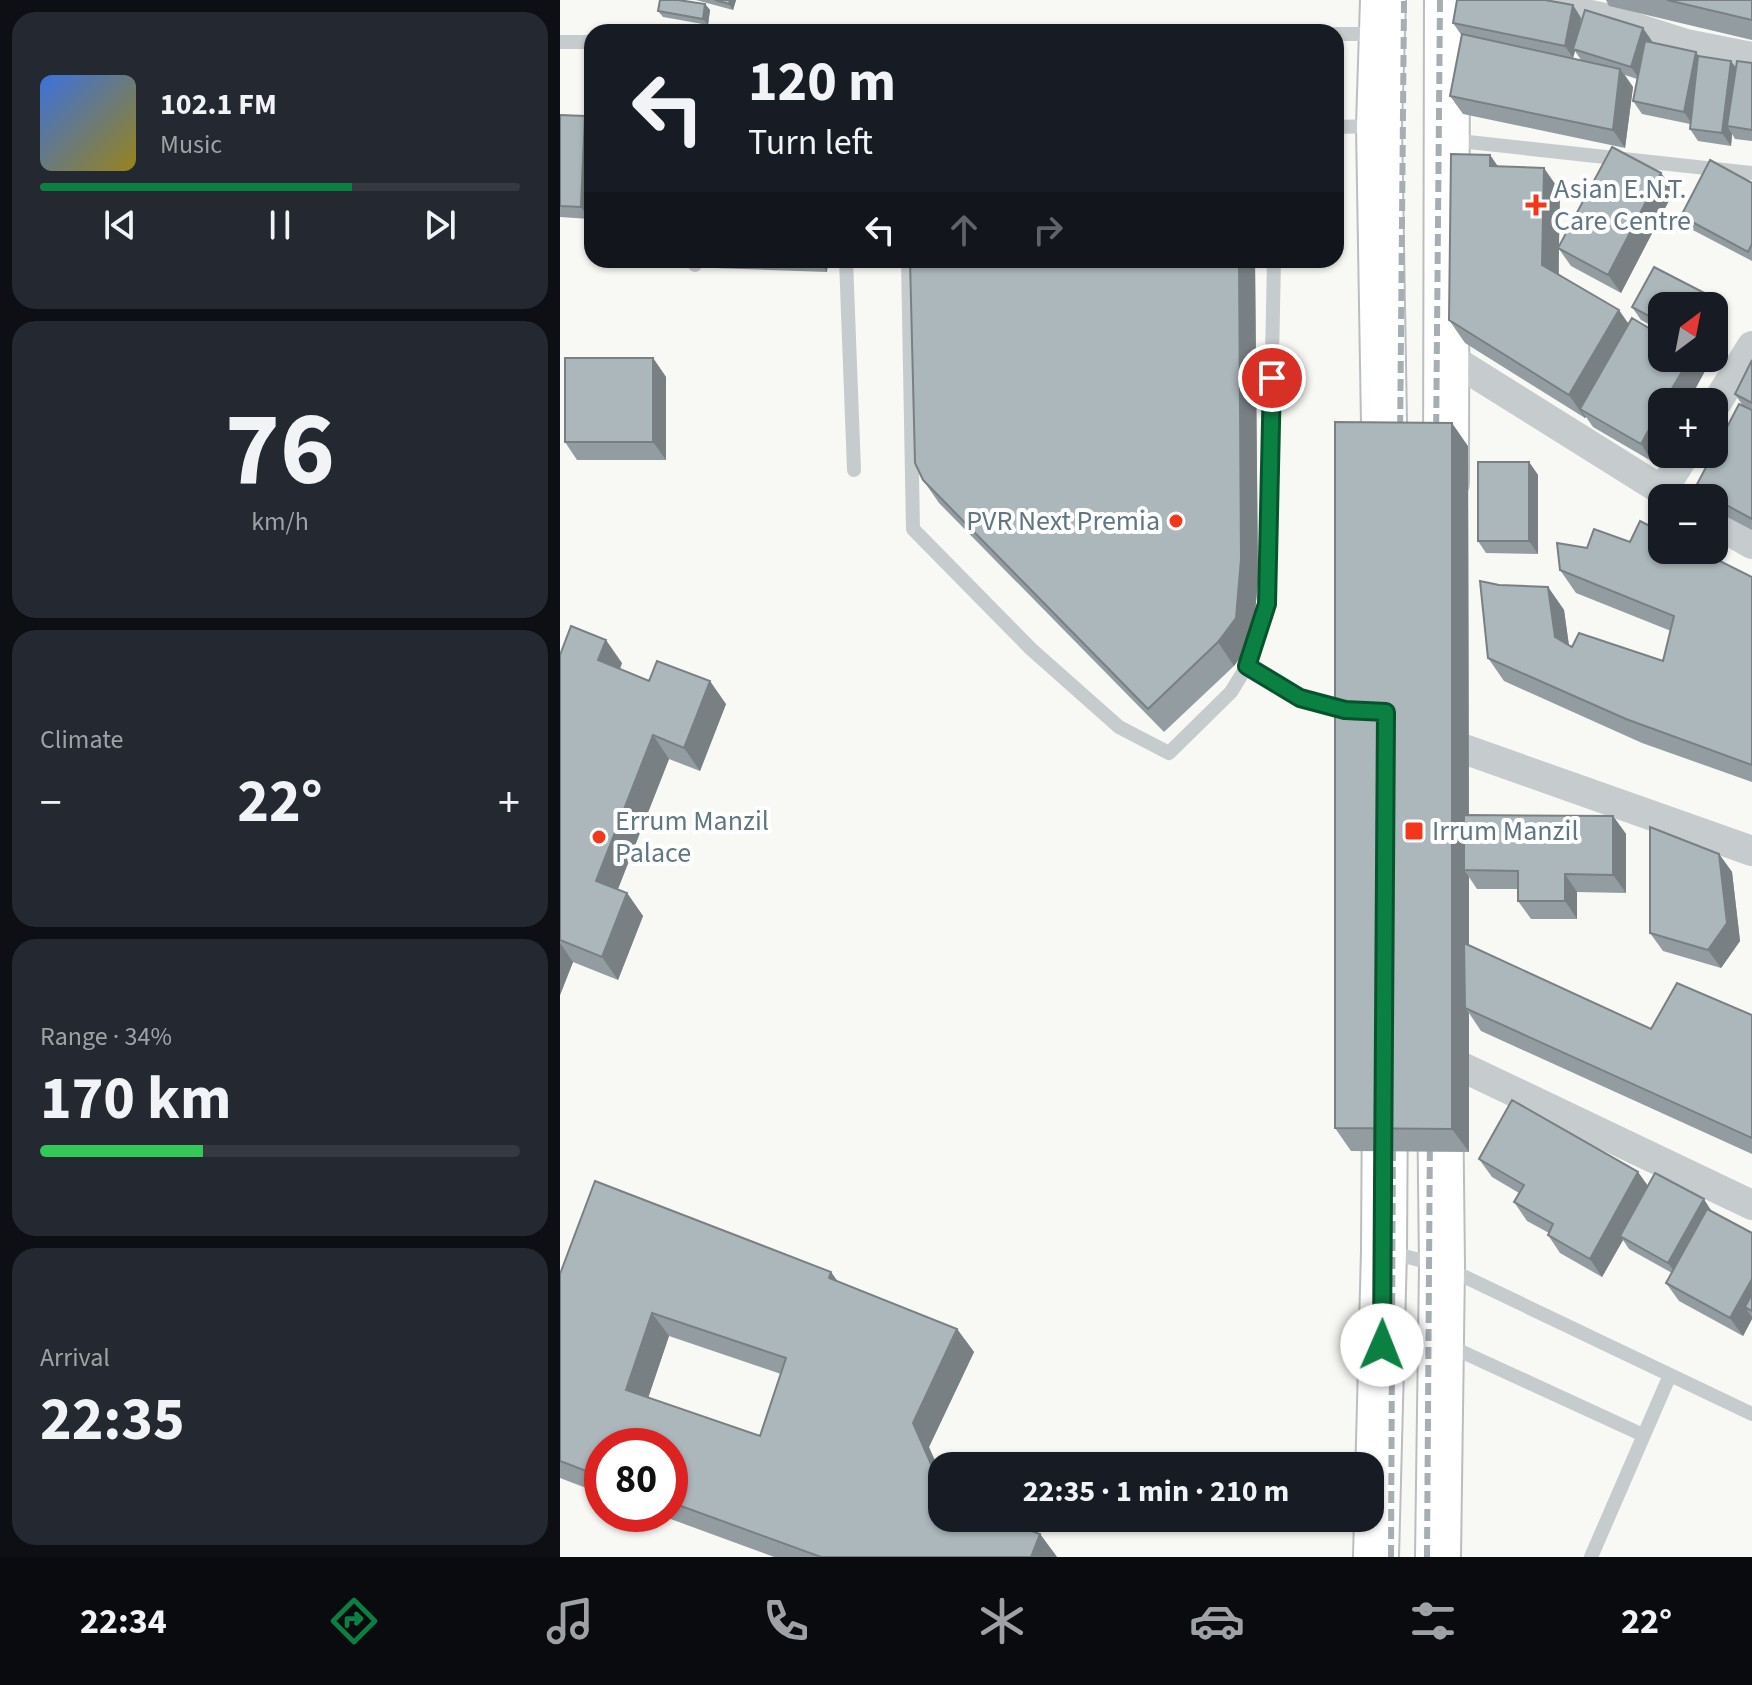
<!DOCTYPE html>
<meta charset="utf-8">
<style>
body{margin:0;font-family:"Source Sans 3",sans-serif;background:#242831;color:#f1f3f6;height:100vh;display:flex;flex-direction:column;font-size:30px;white-space:nowrap}
*{box-sizing:border-box;margin:0}
p{font-size:26px;color:#9ea1a6}
.icon{flex:none;width:44px;height:44px;fill:none;stroke:currentColor;stroke-width:2;stroke-linecap:round;stroke-linejoin:round}
.map{position:relative;flex:1;overflow:hidden}
.sheet{display:flex;flex-direction:column;gap:12px;padding:12px;background:#0d0f14;width:560px}
.sheet>*{flex:none}
.hud{position:absolute;left:24px;top:24px;width:760px;height:244px;border-radius:24px;box-shadow:0 2px 6px #0004;background:#171b24;color:#f1f3f6;overflow:hidden}
.needle{width:52px;rotate:32deg}
.fabs{position:absolute;left:1088px;top:292px;display:grid;gap:16px}
.fabs a{display:grid;place-items:center;width:80px;height:80px;border-radius:16px;background:#171b24;box-shadow:0 2px 6px #0004;font-size:40px}
.speed{position:absolute;left:24px;top:1428px;display:flex;gap:16px;font-size:40px;font-weight:700;text-align:center}
.speed>*{display:grid;place-content:center;width:104px;height:104px;border-radius:50%;background:#171b24;box-shadow:0 2px 6px #0004;line-height:1}
.speed .limit{border:12px solid #d22;background:#fff;color:#111}
.pin{position:absolute;display:grid;place-items:center;width:68px;height:68px;color:#fff;margin:-34px;border:4px solid #fff;border-radius:50%;box-shadow:0 2px 8px #0007}
.me{position:absolute;width:88px;margin:-44px;rotate:1deg;stroke-linejoin:round;filter:drop-shadow(0 0 6px #0008)}
.turn{display:flex;align-items:center;gap:28px;height:168px;padding:0 32px;font-size:36px}
.turn .icon{width:104px;height:104px;stroke-width:2.5}
.turn b{display:block;font-size:56px;line-height:68px}
.lanes{display:flex;align-items:center;height:76px;padding:0 32px;background:#0003;justify-content:center;gap:40px;direction:ltr}
.lanes .off{opacity:.35}
.big{font-size:60px;font-weight:700;line-height:1.1}
.sheet .tile{flex:1;display:flex;flex-direction:column;justify-content:center;gap:12px;min-width:0;padding:0 28px;border-radius:24px;background:#242831}
.sheet .dial{align-items:center;gap:0}
.dial b{font-size:104px;line-height:1}
.song{display:flex;align-items:center;gap:24px}
.cover{width:96px;height:96px;border-radius:12px;background:linear-gradient(135deg,hsl(220 70% 55%),hsl(50 70% 35%))}
.played{height:8px;border-radius:4px;background:linear-gradient(90deg,#0b8043 65%,#363941 65%)}
.keys{display:flex;justify-content:space-around;direction:ltr}
.heat{display:flex;justify-content:space-between;align-items:center;font-size:44px;direction:ltr}
.charge{height:12px;border-radius:6px;background:linear-gradient(90deg,#34c759 34%,#363941 0)}
.trip{position:absolute;left:368px;top:1452px;width:456px;height:80px;border-radius:24px;background:#171b24;box-shadow:0 2px 6px #0004;font-weight:700;line-height:80px;text-align:center}
.menu{display:flex;height:128px;justify-content:space-around;align-items:center;background:#090b0e;color:#9ea1a6}
.menu .icon{width:56px;height:56px}
.menu .current{color:#0b8043}
.menu b{font-size:36px;color:#f1f3f6}
main{display:flex;flex:1;min-height:0}
.map>svg:first-child{display:block}
</style>
<main>
<section class="sheet">
<div class="tile">
<div class="song"><i class="cover"></i><div><b>102.1 FM</b><p>Music</p></div></div>
<div class="played"></div>
<div class="keys"><svg class="icon" aria-label="previous" viewBox="0 0 24 24"><path d="M18 5L8 12l10 7zM5 5v14"/></svg><svg class="icon" aria-label="pause" viewBox="0 0 24 24"><path d="M8 5v14M16 5v14"/></svg><svg class="icon" aria-label="next" viewBox="0 0 24 24"><path d="M6 5l10 7-10 7zM19 5v14"/></svg></div>
</div>
<div class="tile dial"><b>76</b><p>km/h</p></div>
<div class="tile"><p>Climate</p>
<div class="heat"><a>−</a><b class="big">22°</b><a>+</a></div>
</div>
<div class="tile"><p>Range · 34%</p><b class="big">170 km</b><div class="charge"></div></div>
<div class="tile"><p>Arrival</p><b class="big">22:35</b></div>
</section>
<div class="map">
<svg width="1192" height="1557" viewBox="0 0 1192 1557">
<rect width="100%" height="100%" fill="#f8f8f5"/>
<g fill="none" stroke-linecap="round" stroke-linejoin="round">
<defs>
<path id="trunk" d="M823,0L819,126L825,483
M886,482L887,0
M816,1557L824,1251L825,1092
M878,1557L882,1266L880,1090"/>
</defs>
<use href="#trunk" stroke="#babec1" stroke-width="48"/>
<path stroke="#c6cbce" stroke-width="14" d="M776,34H818
M0,42H32
M776,127L816,126
M890,140L1192,173
M135,260V265
M286,260L294,470
M348,260L353,529L471,649L559,727L609,753L671,692L687,666L707,604L714,260
M687,666L740,698L793,710
M829,1252L882,1266L1192,1414
M885,1344L1083,1435
M1031,1557L1110,1375"/>
<path stroke="#c6cbce" stroke-width="30" d="M959,0L1045,18L1126,44L1192,57
M887,356L1114,498
M1154,407L1192,346
M1102,491L1125,454
M1154,522L1192,544
M884,742L1192,851
M879,1056L1192,1205"/>
<use href="#trunk" stroke="#fff" stroke-width="44"/>
<path stroke="#a5aeb3" stroke-width="6" stroke-dasharray="12 6" stroke-linecap="butt" d="M876,444L880,0
M840,445L844,0
M831,1557L833,1129
M867,1557L870,1128"/>
</g>
<path fill="#939da1" fill-rule="evenodd" d="M136,0H176L173,10Z
M1046,0H1192V40L1049,6Z
M145,4L150,10L148,25L103,17L98,11Z
M1013,5L1021,18L1019,29L1092,41L1091,43L1176,67L1192,63V141L1175,139L1172,134L1171,146L1138,141L1130,129V124L1082,114L1073,101L1077,79L1065,75L1073,87L1065,148L903,114L890,96L902,36L893,23ZM1015,51L1021,60L1013,58Z
M0,115L32,126L30,219L0,217Z
M930,155L938,167L1000,191L999,247L1101,173L1114,191L1061,293L1011,266L999,249V274L1069,324L1145,371L1128,402H1102L1093,462L1033,427L1026,417L1025,418L905,343L889,320Z
M1192,183V261L1129,228L1121,216Z
M148,260H268L267,272L154,268Z
M350,260H695L698,582L692,641L674,666L604,732L379,503L363,480Z
M1094,267L1158,300L1167,313L1154,338V306H1102V331L1081,320L1072,307Z
M93,358L106,377V460H17L5,442Z
M1192,360V530L1154,510V498H1141L1135,488L1183,406L1175,394Z
M908,446L909,815L1053,816L1066,834V893L1017,892V919H971L958,901V889H917L909,877V945L1091,1029L1192,1015V1154L921,1031L909,1013V1152L791,1151L775,1128Z
M969,462L978,475V554L926,553L918,541Z
M1070,542L1192,577V782L1082,743L944,681L928,658L939,585L988,587L1004,610L1009,646L1012,647L1103,661L1111,631L1016,593L1000,570L1027,548Z
M0,655L62,663L60,669L89,681L166,704L140,771L109,759L58,889L67,893L83,916L58,980L13,962L0,995Z
M1159,854L1172,872L1180,941L1161,968L1103,951L1090,933Z
M919,1159L1088,1186L1152,1211L1192,1233V1319L1183,1336L1119,1301L1106,1283L1112,1273L1069,1249L1063,1240L1042,1277L1000,1253L988,1235L989,1233L967,1221L954,1202L959,1193L932,1177Z
M271,1272L278,1282L397,1329L414,1352L369,1447L382,1518L480,1534L497,1557H214L97,1514H110V1446H42V1494L0,1478V1274ZM109,1336L221,1374L200,1436L88,1398Z"/>
<path fill="#788083" d="M170,0H176L173,10L169,4Z
M145,4L150,10L148,25L143,19Z
M1013,5L1021,18L1015,49H1013L1015,51L1013,58L1005,46Z
M1083,28L1092,41L1080,80L1071,67Z
M1136,52L1144,64L1132,124L1124,112Z
M1171,61L1180,73L1167,126L1172,134L1171,146L1162,133Z
M1060,69L1073,87L1065,148L1053,130Z
M25,116L32,126L30,219L21,207Z
M930,155L946,178L930,166Z
M984,168L1000,191L998,288L982,265Z
M1101,173L1114,191L1061,293L1048,275Z
M259,260H268L267,272Z
M679,260H695L698,582L692,641L674,666L658,642Z
M1158,300L1167,313L1154,338V309Z
M1059,310L1075,333L1020,409L1026,417L1025,418L1009,395Z
M93,358L106,377V460L93,442Z
M1130,358H1136L1145,371L1128,402H1104Z
M1102,406V446L1093,462L1081,444Z
M892,423L908,446L909,871L904,870L909,877V1010L905,1008L909,1013V1152L892,1129Z
M969,462L978,475V554L969,541Z
M988,587L1004,610L1011,660L995,637Z
M46,640L62,663L54,683L38,660Z
M150,681L166,704L140,771L124,748Z
M93,735L109,759L52,904L36,881Z
M1053,816L1066,834V893L1053,875Z
M1159,854L1172,872L1180,941L1161,968L1148,950Z
M1005,874L1017,892V919L1005,901Z
M67,893L83,916L58,980L42,957Z
M0,943L13,962L0,995Z
M1078,1172L1091,1190L1060,1236L1063,1240L1042,1277L1030,1259Z
M1144,1199L1152,1212L1117,1275L1108,1263Z
M271,1272L287,1295L269,1278Z
M1192,1279V1311L1185,1307L1192,1317V1319L1183,1336L1170,1318Z
M92,1313L109,1336L83,1413L66,1390Z
M397,1329L414,1352L369,1447L382,1476V1489L353,1423Z
M480,1534L497,1557H471Z"/>
<path fill="#abb7bb" stroke="#788083" stroke-width="2" fill-rule="evenodd" d="M100,0H118L145,4L143,19L98,11Z
M155,0H170L169,4Z
M897,0H985L1013,5L1005,46L893,23Z
M1107,0H1192V20Z
M1025,10L1083,28L1071,67L1013,49Z
M902,34L1060,69L1053,130L890,96Z
M1085,41L1136,52L1124,112L1073,101Z
M1138,56L1171,61L1162,133L1130,129Z
M1177,61L1192,63V130L1167,126Z
M0,115L25,116L21,207L0,206Z
M1052,147L1101,173L1048,275L998,248Z
M891,154L930,155V166L984,168L982,265L1059,310L1009,395L889,320Z
M1150,160L1192,183V244L1188,252L1121,216Z
M350,260H679L681,559L676,618L658,642L588,709L363,480L355,463Z
M1094,267L1158,300L1154,309V306H1102V323L1072,307Z
M1072,318L1102,336V358H1130L1104,402H1102V406L1081,444L1020,409Z
M5,358H93V442H5Z
M1192,360V403L1175,394Z
M1179,404L1192,410V519L1135,488L1153,454H1154V452Z
M775,422L892,423V1129L775,1128Z
M918,462H969V541H918Z
M1080,521L1102,532V550H1138L1192,577V765L1066,719L928,658L920,581L939,585L988,587L995,637L1012,647L1019,633L1103,661L1114,616L1000,570L997,543L1027,548L1034,529L1070,542Z
M11,626L46,640L38,660L89,681L97,661L150,681L124,748L93,735L36,881L67,893L42,957L0,940V655Z
M904,815L1053,816V875L1005,874V901H958V871L904,870Z
M1090,827L1159,854L1167,923L1148,950L1090,933Z
M904,943L1091,1029L1117,983L1192,1015V1138L905,1008Z
M952,1100L1078,1172L1030,1259L988,1235L993,1224L954,1202L964,1185L919,1159Z
M1095,1173L1144,1199L1108,1263L1060,1236Z
M35,1181L271,1272L269,1278L397,1329L353,1423L382,1489V1518H436L480,1534L471,1557H261L110,1502V1446H42V1477L0,1461V1274ZM92,1313L226,1358L200,1436L66,1390Z
M1147,1209L1192,1233V1279L1170,1318L1106,1283Z
M1192,1294V1311L1185,1307Z"/>
<g fill="none" stroke-linecap="round" stroke-linejoin="round">
<defs>
<path id="route" d="M712,378L707,604L687,666L740,698L785,710L826,712L822,1345"/>
</defs>
<use href="#route" stroke="#07532c" stroke-width="20"/>
<use href="#route" stroke="#0b8043" stroke-width="14"/>
</g>
<g fill="#f43719" stroke="#fff" stroke-width="3">
<path d="M972 193h8v8h8v8h-8v8h-8v-8h-8v-8h8z"/>
<circle cx="616" cy="521" r="8"/>
<rect x="844" y="821" width="20" height="20" rx="4"/>
<circle cx="39" cy="837" r="8"/>
</g>
<g text-anchor="middle" dominant-baseline="central" stroke-width="8" stroke-linejoin="round" paint-order="stroke">
<g font-size="28" fill="#607783" stroke="#fff" text-anchor="start">
<text x="994" y="189">Asian E.N.T.<tspan x="994" dy="32">Care Centre</tspan></text>
<text x="600" y="521" text-anchor="end">PVR Next Premia</text>
<text x="55" y="821">Errum Manzil<tspan x="55" dy="32">Palace</tspan></text>
<text x="872" y="831">Irrum Manzil</text>
</g>
</g>
</svg>
<div class="fabs">
<a><svg class="needle" viewBox="-14 -14 28 28"><path d="M0-13l5 13h-10z" fill="#e53935"/><path d="M0 13l5-13h-10z" fill="#9ea1a6"/></svg></a>
<a>+</a>
<a>−</a>
</div>
<div class="speed"><div class="limit">80</div></div>
<div class="pin" style="left:712px;top:378px;background:#d93025"><svg class="icon" aria-label="arrive" viewBox="0 0 24 24"><path d="M6 21V4h12l-3 4 3 4H6"/></svg></div>
<svg class="me" style="left:822px;top:1345px" viewBox="-20 -20 40 40"><circle r="19" fill="#fff"/><path d="M0-13L10 11 0 6-10 11z" fill="#0b8043"/></svg>
<div class="trip">22:35 · 1 min · 210 m</div>
<div class="hud">
<div class="turn"><svg class="icon" aria-label="left" viewBox="0 0 24 24"><path d="M17 20v-9H6M10 6l-5 5 5 5"/></svg><div><b>120 m</b>Turn left</div></div>
<div class="lanes"><svg class="icon" aria-label="left" viewBox="0 0 24 24"><path d="M17 20v-9H6M10 6l-5 5 5 5"/></svg><svg class="icon off" aria-label="ahead" viewBox="0 0 24 24"><path d="M12 20V5M6 11l6-6 6 6"/></svg><svg class="icon off" aria-label="right" viewBox="0 0 24 24"><path d="M7 20v-9h11M14 6l5 5-5 5"/></svg></div>
</div>
</div>
</main>
<nav class="menu">
<b>22:34</b>
<svg class="icon current" aria-label="directions" viewBox="0 0 24 24"><path d="M12 3l9 9-9 9-9-9zM9 14v-3h6M13 9l2 2-2 2"/></svg>
<svg class="icon" aria-label="music" viewBox="0 0 24 24"><path d="M9 18V5l10-2v13"/><circle cx="6" cy="18" r="3"/><circle cx="16" cy="16" r="3"/></svg>
<svg class="icon" aria-label="phone" viewBox="0 0 24 24"><path d="M5 4h4l2 5-3 2q2 4 5 5l2-3 5 2v4C11 20 4 13 5 4z"/></svg>
<svg class="icon" aria-label="climate" viewBox="0 0 24 24"><path d="M12 3v18M4 7l16 10M4 17L20 7"/></svg>
<svg class="icon" aria-label="car" viewBox="0 0 24 24"><path d="M5 17H2v-5l4-1 3-4h7l3 4 3 1v5h-3M9 17h6M6 11h13"/><circle cx="7" cy="17" r="2"/><circle cx="17" cy="17" r="2"/></svg>
<svg class="icon" aria-label="filters" viewBox="0 0 24 24"><path d="M4 7h16M4 17h16"/><circle cx="9" cy="7" r="2"/><circle cx="15" cy="17" r="2"/></svg>
<b>22°</b>
</nav>
